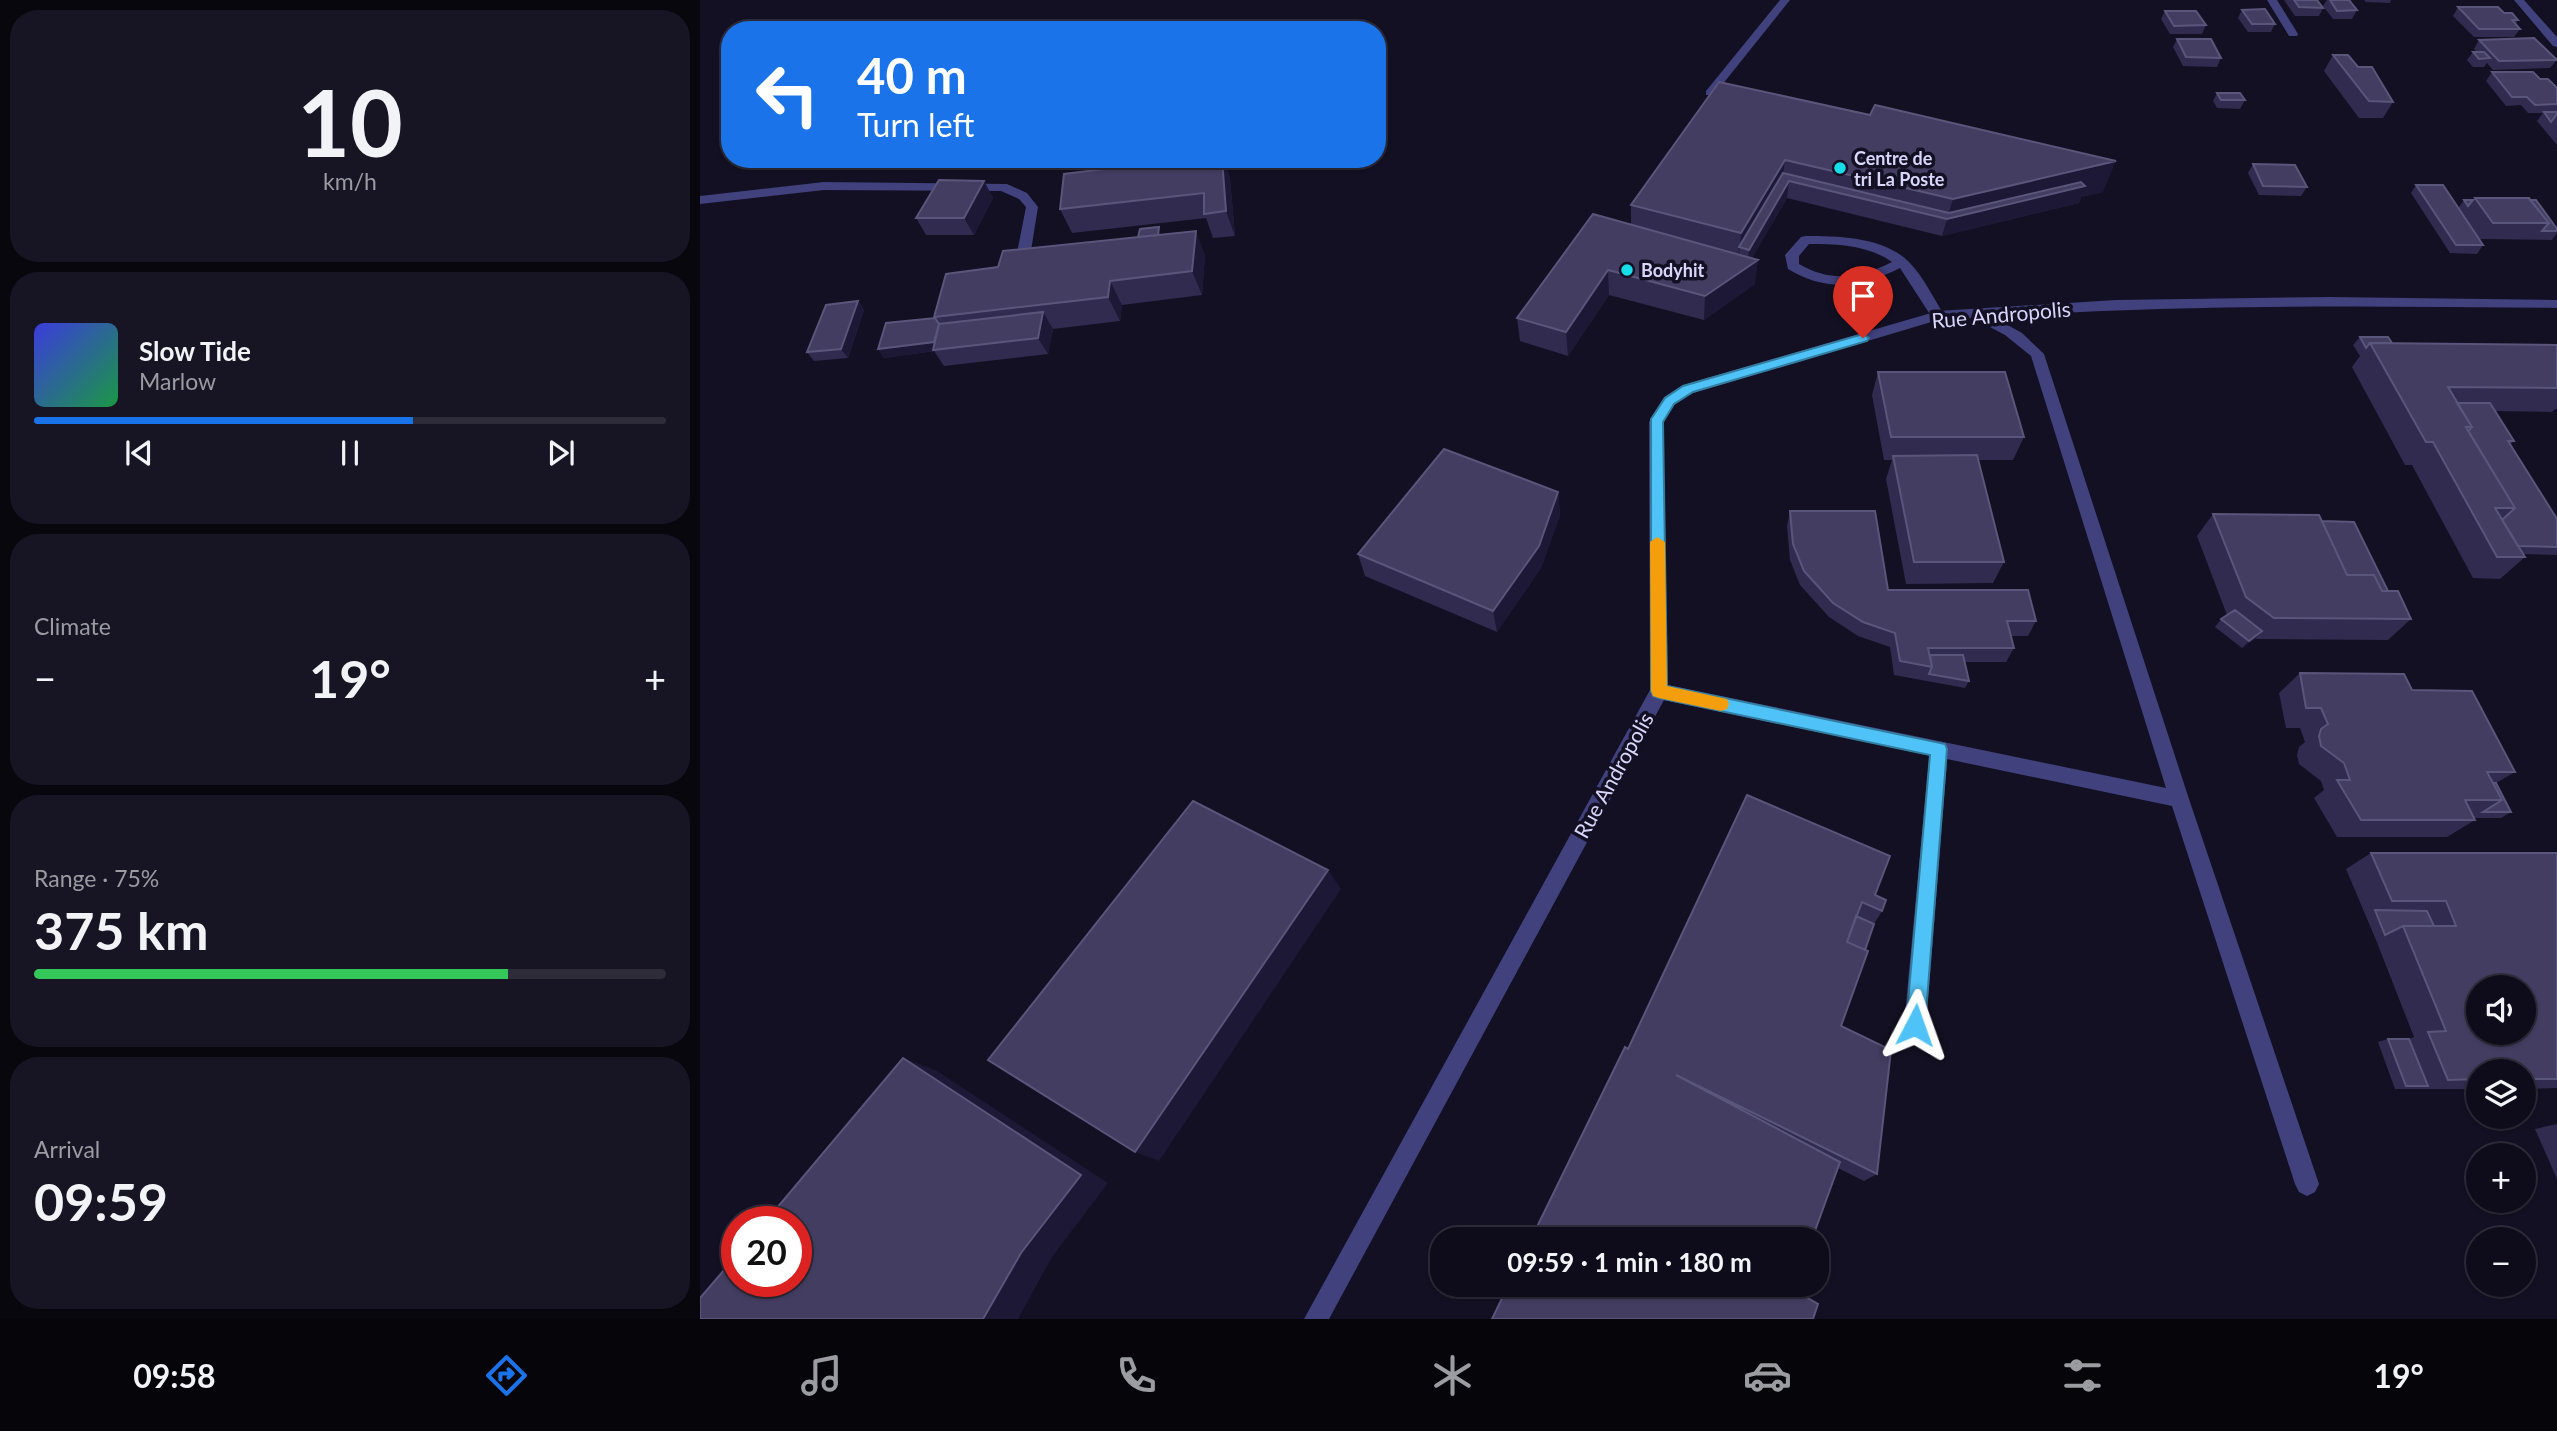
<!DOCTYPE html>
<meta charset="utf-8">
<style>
body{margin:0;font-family:Lato,sans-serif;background:#171523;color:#f1f3f6;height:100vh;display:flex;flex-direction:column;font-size:26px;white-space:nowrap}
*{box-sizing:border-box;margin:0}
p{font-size:23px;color:#9b9ba2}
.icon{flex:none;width:38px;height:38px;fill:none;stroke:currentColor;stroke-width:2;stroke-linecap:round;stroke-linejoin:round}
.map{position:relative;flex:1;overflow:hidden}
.side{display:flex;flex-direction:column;gap:10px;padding:10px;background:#08070e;width:700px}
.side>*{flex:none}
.hud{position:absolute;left:21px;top:21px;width:665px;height:147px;border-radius:28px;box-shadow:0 2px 5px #0004,0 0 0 2px #2e2c39;background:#1a73e8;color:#fff;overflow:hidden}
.buttons{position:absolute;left:1766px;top:975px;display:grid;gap:14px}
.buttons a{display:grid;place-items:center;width:70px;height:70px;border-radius:50%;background:#0e0c1a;box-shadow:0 2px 5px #0004,0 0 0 2px #2e2c39;font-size:35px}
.speed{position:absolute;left:21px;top:1206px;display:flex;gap:14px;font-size:35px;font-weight:700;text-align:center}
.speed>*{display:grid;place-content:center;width:91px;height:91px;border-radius:50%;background:#0e0c1a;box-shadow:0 2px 5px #0004,0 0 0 2px #2e2c39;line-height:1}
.speed .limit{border:10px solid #d22;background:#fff;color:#111}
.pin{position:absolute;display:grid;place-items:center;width:60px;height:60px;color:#fff;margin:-72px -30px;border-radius:50% 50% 50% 0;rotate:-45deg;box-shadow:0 0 7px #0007}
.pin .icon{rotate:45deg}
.me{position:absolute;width:77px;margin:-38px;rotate:4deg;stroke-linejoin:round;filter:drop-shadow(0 0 5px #0008)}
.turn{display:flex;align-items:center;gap:24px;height:147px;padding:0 21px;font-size:32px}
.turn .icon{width:91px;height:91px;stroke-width:2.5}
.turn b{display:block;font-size:49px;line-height:60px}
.big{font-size:52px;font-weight:700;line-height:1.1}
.side .widget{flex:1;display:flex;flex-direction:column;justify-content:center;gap:10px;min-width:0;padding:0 24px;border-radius:28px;background:#171523}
.side .dial{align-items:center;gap:0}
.dial b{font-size:91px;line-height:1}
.song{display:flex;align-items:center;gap:21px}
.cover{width:84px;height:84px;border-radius:10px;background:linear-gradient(135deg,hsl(240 70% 55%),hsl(140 70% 35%))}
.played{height:7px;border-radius:4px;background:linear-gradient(90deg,#1a73e8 60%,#2e2c39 60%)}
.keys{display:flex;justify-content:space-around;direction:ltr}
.heat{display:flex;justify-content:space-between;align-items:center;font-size:38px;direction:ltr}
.charge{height:10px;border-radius:5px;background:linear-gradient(90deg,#34c759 75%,#2e2c39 0)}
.trip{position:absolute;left:730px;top:1227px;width:399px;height:70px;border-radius:28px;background:#0e0c1a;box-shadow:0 2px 5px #0004,0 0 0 2px #2e2c39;font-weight:700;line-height:70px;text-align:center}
.dock{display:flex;height:112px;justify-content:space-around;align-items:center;background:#06050a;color:#9b9ba2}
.dock .icon{width:49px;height:49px}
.dock .current{color:#1a73e8}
.dock b{font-size:32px;color:#f1f3f6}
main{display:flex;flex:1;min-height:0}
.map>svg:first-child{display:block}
</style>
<main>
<section class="side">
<div class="widget dial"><b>10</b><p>km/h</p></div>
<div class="widget">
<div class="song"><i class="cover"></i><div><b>Slow Tide</b><p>Marlow</p></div></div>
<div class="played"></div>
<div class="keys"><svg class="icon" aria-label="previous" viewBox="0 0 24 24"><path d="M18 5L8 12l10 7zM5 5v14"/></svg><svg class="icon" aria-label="pause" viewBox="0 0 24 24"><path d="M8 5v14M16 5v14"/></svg><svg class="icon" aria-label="next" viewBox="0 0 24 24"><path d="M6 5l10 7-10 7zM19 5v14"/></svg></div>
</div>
<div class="widget"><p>Climate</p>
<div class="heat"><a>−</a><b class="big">19°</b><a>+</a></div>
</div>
<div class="widget"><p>Range · 75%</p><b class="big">375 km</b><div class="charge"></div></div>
<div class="widget"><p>Arrival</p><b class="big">09:59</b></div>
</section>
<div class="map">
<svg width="1857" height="1319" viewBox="0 0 1857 1319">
<rect width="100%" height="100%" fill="#131023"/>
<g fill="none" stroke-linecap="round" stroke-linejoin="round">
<path fill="#40417d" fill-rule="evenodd" d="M1080,0H1090L1014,95H1006V91Z
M1106,236C1139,236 1184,237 1209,262C1224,277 1233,298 1245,316L1238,321L1233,319L1200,268C1161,288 1126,292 1088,269L1085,255L1101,237ZM1109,244C1138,244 1168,245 1192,262C1159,278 1132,283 1099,264V256Z
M1239,741L1246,743L1248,749L1226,1025L1223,1033L1215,1036L1207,1033L1204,1025L1230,749L1232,743Z"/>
<path fill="#40417d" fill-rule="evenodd" d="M1567,0H1577L1598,34L1597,36H1589Z
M1814,0H1824L1857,37V47L1853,46Z
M124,182L307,184L327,193L338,207L329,263L322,267L315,263L326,207L319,199L301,191L124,190L0,204V196Z
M1630,297L1857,300V308C1669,306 1481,304 1293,317L1322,333L1344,354L1489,799L1619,1184L1615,1192L1607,1196L1599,1192L1595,1184L1472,806L964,700L629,1319H604L950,690L949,422L964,397L983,385L1238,311L1416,300ZM1273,318L1305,335L1331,356L1466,788L968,685L963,422L974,405L993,393L1238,320Z"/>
</g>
<path fill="#312b4f" d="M1584,0H1617L1623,8L1619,16H1595Z
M1627,0H1649L1657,10L1652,19H1633L1623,6Z
M1664,0H1691L1690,3L1666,2Z
M1758,7L1804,13L1818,20L1816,24L1820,29L1814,37H1774L1753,16Z
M1542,10L1575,24L1571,32H1548L1538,18Z
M1465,11L1506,25L1502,34H1470L1461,19Z
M1477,39L1521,58L1517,67L1483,66L1473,47Z
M1779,40L1857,60L1850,68L1793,70L1787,63L1784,67H1773L1767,60L1773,52H1777L1774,49Z
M1633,55L1658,67L1693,102L1683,118H1659L1624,71Z
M1792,72L1840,79L1857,88V145L1837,121L1843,113H1828L1821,105L1806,106L1786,81Z
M1019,82L1403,192L1381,197L1379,203L1242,236L1087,198L1052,258L1055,284L1004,320L909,295L868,356L820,341L817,318L931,225V205Z
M1517,93L1545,100L1540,109L1517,108L1513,101Z
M486,159H524L530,179L535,236L513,238L506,218L372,233L360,209Z
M1553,164L1607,187L1601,196L1559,195L1548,173Z
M284,181L293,198L274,235H226L216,218Z
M1716,185L1758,208L1764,200H1773L1775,198H1829L1857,229V233L1852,240L1780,239L1783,245L1777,254L1750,253L1711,193Z
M462,234L505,255L502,295L422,305L420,321L353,329L348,354L244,366L234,351L184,358L178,349L235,318L234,317L298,267Z
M158,301L164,310L148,358L114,361L107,352Z
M1660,337L1692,343L1857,345V409H1855L1852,412L1795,411L1814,441L1810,445L1857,519V555L1823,554L1825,557L1800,579L1773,578L1712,465H1705L1652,367L1660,356L1653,345Z
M1178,372L1324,437L1313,460H1278L1304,562L1293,583L1206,584L1186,479L1192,460H1184L1172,395Z
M858,492L860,515L841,568L797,632L665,576L658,554Z
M1090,511L1188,590L1336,621L1328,636H1311L1314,648L1306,662H1264L1269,681L1265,688L1194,675L1190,647L1158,636L1129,617L1100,585L1090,560L1087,526Z
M1513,514L1622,521L1688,591L1711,619L1688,640L1555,639L1542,648L1515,627L1521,619L1527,615L1497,536Z
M1600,673L1712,690L1815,772L1796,783L1811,812L1801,818H1773L1775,820L1747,837H1637L1614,798L1624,790L1621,781L1599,764L1597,755L1599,747L1605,742L1600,728H1586L1579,693Z
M1047,795L1175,895L1182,911L1174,924L1165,950L1141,1026L1177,1174L1164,1181L1138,1168L928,1049Z
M1671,853H1857V1088L1824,1089V1071H1778V1089H1695L1678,1042L1688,1039H1709L1714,1037L1676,940L1646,869Z
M1857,1124V1179L1835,1129Z"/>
<path fill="#1d1836" d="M522,159H524L530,179L535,236L526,211Z
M1085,160L1081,190L1039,247L1038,264L1041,233Z
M1416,161L1403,192L1381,197L1379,203L1242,236L1253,199Z
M284,181L293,198L274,235L264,218Z
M1089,181L1087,198L1047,267L1049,250Z
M496,231L505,255L502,295L492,271Z
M1058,260L1055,284L1004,320L1005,296Z
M908,270L909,295L868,356L866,332Z
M410,281L422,305L420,321L408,297Z
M158,301L164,310L148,358L141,349Z
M343,312L353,329L348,354L338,338Z
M243,341L233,350L234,351L184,358L178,349Z
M858,492L860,515L841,568L797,632L793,611Z
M1562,631L1555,639L1542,648L1549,641Z
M628,870L641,889L459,1161L435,1152Z
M203,1058L237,1071L408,1183L352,1257L318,1319H283Z"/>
<path fill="#433d61" stroke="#5a557a" stroke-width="2" fill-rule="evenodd" d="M1594,0H1617L1623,8L1599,7Z
M1630,0H1649L1657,10L1637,11Z
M1758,7H1798L1804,13H1812L1818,20H1812L1820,29H1779Z
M1565,9L1575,24H1552L1542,10Z
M1465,11H1496L1506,25L1474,26Z
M1834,38L1857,60L1799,61L1779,40Z
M1477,39H1511L1521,58L1486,57Z
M1773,52H1784L1790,58L1779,59Z
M1633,55H1648L1658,67H1672L1693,102L1669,101Z
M1792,72H1833L1840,79H1848L1857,88V104L1835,105L1827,97H1812Z
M1019,82L1170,115L1175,105L1416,161L1253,199L1085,160L1041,233L931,205Z
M1517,93H1540L1545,100H1521Z
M1844,112H1857V114L1851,122Z
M486,159H522L526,211L504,214V193L360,209L364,174Z
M1553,164L1595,165L1607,187L1563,186Z
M1083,173L1249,213L1381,182L1385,186L1247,219L1089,181L1049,250L1039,247Z
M239,180L284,181L264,218H216Z
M1716,185H1743L1783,245H1756Z
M1775,198H1829L1849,223H1793Z
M1764,200H1773L1768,206Z
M1830,200H1836L1857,229V231H1842L1849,223Z
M893,214L1058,260L1005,296L908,270L866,332L817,318Z
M459,227L458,235L438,237L440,229Z
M496,231L492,271L410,281L408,297L234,317L246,274L298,267L303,251Z
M158,301L141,349L107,352L126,305Z
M343,312L338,338L233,350L239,324Z
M235,318L239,324L234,342L178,349L186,323Z
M1660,337H1688L1692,343H1670L1666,348Z
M1670,343L1857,345V388L1748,387L1772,427H1766L1815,508H1795L1825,557H1797L1733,442H1726Z
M1178,372H1305L1324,437H1191Z
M1757,403H1790L1814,441H1808L1857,519V547L1818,546L1802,520L1815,508L1768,431L1772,427Z
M744,449L858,492L839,546L793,611L658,554Z
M1277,455L1304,562H1214L1193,456Z
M1090,511H1175L1188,590H1328L1336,621H1307L1314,648H1228L1232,667L1200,661L1195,633L1163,622L1133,603L1104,571L1093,544Z
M1513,514L1619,515L1647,575H1674L1682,591H1698L1711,619L1574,618L1546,597Z
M1622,521L1654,522L1688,591H1682L1674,575H1647Z
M1535,610L1562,631L1549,641L1521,619Z
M1230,655H1263L1269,681L1229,674L1232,667Z
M1600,673L1704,674L1712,690L1772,691L1815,772H1787L1802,800H1765L1775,820H1661L1637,780H1650L1644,763L1621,746L1619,736L1621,729L1628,724L1621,708H1606Z
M1793,783H1796L1811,812H1783L1802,800Z
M1047,795L1190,856L1175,895L1186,900L1182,911L1162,902L1147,942L1168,951L1141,1026L1191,1050L1177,1174L976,1075L1140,1162L1112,1239H831L925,1047L928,1049Z
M493,801L628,870L435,1152L288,1060Z
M1671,853H1857V1079H1824V1071H1778V1079L1748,1080L1728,1032L1746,1031L1703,926H1756L1746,901H1692ZM1778,987H1824V1032H1778Z
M1675,910L1727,911L1734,926H1703L1685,935Z
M1156,916L1174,924L1165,950L1147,942Z
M1688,1039H1709L1728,1086H1706Z
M203,1058L381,1175L321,1253L283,1319H0V1298L37,1255V1281H96V1222H65Z
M809,1284H1096L1094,1290L1118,1304L1113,1319H792Z"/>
<path fill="#4fc3f7" stroke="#337fa1" stroke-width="2" d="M1163,334L1169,338L1167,341L993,392L974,404L963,422L967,686L1245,744L1247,749L1225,1025L1222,1032L1215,1035L1208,1032L1206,1025L1230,755L959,698L953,696L951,691V419L965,398L983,386Z"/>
<path fill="#f59e0b" d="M957,537L965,542L967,686L1027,699L1029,704L1027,709L1021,711L959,698L953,696L951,691L950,542Z"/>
<g fill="#16dee8" stroke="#131023" stroke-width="2.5">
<circle cx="1140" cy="168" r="7"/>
<circle cx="927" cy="270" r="7"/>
</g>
<g text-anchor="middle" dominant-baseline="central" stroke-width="7" stroke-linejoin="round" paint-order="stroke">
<g font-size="18" font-weight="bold" fill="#d8d6fb" stroke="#131023" text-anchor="start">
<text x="1154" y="158">Centre de<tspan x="1154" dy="21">tri La Poste</tspan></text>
<text x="941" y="270">Bodyhit</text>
</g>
<g font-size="21" fill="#d8d6fb" stroke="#131023">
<text transform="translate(1301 314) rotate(-5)">Rue Andropolis</text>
<text transform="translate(913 775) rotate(-61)">Rue Andropolis</text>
</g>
</g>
</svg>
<div class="buttons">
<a><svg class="icon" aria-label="sound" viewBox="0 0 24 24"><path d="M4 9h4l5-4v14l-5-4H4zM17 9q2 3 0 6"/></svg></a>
<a><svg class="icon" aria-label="layers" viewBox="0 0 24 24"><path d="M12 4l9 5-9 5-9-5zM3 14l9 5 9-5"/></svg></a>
<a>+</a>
<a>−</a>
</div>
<div class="speed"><div class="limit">20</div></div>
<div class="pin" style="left:1163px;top:338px;background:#d93025"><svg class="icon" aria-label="arrive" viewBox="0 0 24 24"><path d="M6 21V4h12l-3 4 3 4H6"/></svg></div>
<svg class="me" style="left:1215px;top:1025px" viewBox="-20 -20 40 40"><path d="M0-17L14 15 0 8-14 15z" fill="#4fc3f7" stroke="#fff" stroke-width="4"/></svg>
<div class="trip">09:59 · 1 min · 180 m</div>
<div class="hud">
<div class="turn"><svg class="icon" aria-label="left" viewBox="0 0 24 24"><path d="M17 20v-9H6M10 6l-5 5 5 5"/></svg><div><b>40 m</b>Turn left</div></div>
</div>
</div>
</main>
<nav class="dock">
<b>09:58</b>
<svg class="icon current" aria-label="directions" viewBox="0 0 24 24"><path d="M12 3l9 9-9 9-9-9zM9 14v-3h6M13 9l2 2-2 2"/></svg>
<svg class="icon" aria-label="music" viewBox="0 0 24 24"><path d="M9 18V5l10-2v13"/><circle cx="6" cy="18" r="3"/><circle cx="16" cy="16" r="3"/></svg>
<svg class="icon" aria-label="phone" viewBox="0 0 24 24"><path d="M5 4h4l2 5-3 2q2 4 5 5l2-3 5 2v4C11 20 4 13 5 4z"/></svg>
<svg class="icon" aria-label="climate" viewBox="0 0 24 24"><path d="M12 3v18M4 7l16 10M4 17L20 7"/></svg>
<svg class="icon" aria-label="car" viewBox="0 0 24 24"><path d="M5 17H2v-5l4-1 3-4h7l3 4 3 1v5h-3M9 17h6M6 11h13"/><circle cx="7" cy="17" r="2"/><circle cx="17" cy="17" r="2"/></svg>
<svg class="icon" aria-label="filters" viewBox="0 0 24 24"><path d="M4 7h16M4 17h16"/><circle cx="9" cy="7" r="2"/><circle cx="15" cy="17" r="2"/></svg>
<b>19°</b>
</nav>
